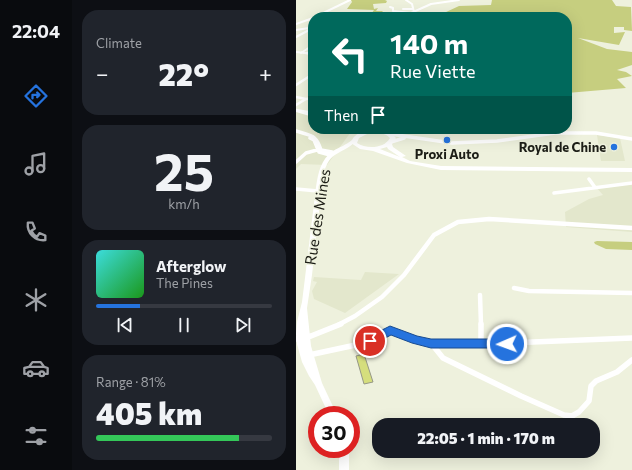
<!DOCTYPE html>
<meta charset="utf-8">
<style>
body{margin:0;font-family:Commissioner,sans-serif;background:#20242c;color:#f1f3f6;height:100vh;display:flex;flex-direction:column;font-size:15px;white-space:nowrap}
*{box-sizing:border-box;margin:0}
p{font-size:13px;color:#9ea1a6}
.icon{flex:none;width:22px;height:22px;fill:none;stroke:currentColor;stroke-width:2;stroke-linecap:round;stroke-linejoin:round}
.map{position:relative;flex:1;overflow:hidden}
.sheet{display:flex;flex-direction:column;gap:10px;padding:10px;background:#0d0f14;width:224px}
.sheet>*{flex:none}
.hud{position:absolute;left:12px;top:12px;width:264px;height:122px;border-radius:16px;box-shadow:0 4px 16px #0002;background:#00695c;color:#fff;overflow:hidden}
.speed{position:absolute;left:12px;top:406px;display:flex;gap:8px;font-size:20px;font-weight:700;text-align:center}
.speed>*{display:grid;place-content:center;width:52px;height:52px;border-radius:50%;background:#171b24;box-shadow:0 4px 16px #0002;line-height:1}
.speed .limit{border:6px solid #d22;background:#fff;color:#111}
.pin{position:absolute;display:grid;place-items:center;width:34px;height:34px;color:#fff;margin:-17px;border:2px solid #fff;border-radius:50%;box-shadow:0 1px 4px #0007}
.me{position:absolute;width:44px;margin:-22px;rotate:268deg;stroke-linejoin:round;filter:drop-shadow(0 0 3px #0008)}
.turn{display:flex;align-items:center;gap:14px;height:84px;padding:0 16px;font-size:18px}
.turn .icon{width:52px;height:52px;stroke-width:2.5}
.turn b{display:block;font-size:28px;line-height:34px}
.then{display:flex;align-items:center;height:38px;padding:0 16px;background:#0003;gap:8px;font-size:15px}
.big{font-size:30px;font-weight:800;line-height:1.1}
.sheet .tile{flex:1;display:flex;flex-direction:column;justify-content:center;gap:6px;min-width:0;padding:0 14px;border-radius:16px;background:#20242c}
.sheet .dial{align-items:center;gap:0}
.dial b{font-size:52px;line-height:1}
.song{display:flex;align-items:center;gap:12px}
.cover{width:48px;height:48px;border-radius:6px;background:linear-gradient(135deg,hsl(180 70% 55%),hsl(120 70% 35%))}
.played{height:4px;border-radius:2px;background:linear-gradient(90deg,#2573de 25%,#363941 25%)}
.keys{display:flex;justify-content:space-around;direction:ltr}
.heat{display:flex;justify-content:space-between;align-items:center;font-size:22px;direction:ltr}
.charge{height:6px;border-radius:3px;background:linear-gradient(90deg,#34c759 81%,#363941 0)}
.trip{position:absolute;left:76px;top:418px;width:228px;height:40px;border-radius:16px;background:#171b24;box-shadow:0 4px 16px #0002;font-weight:800;line-height:40px;text-align:center}
main{display:flex;flex:1;min-height:0}
.tab-bar{display:flex;flex-direction:column;width:72px;justify-content:space-around;align-items:center;background:#090b0e;color:#9ea1a6}
.tab-bar .icon{width:28px;height:28px}
.tab-bar .on{color:#2573de}
.tab-bar b{font-size:18px;color:#f1f3f6}
.map>svg:first-child{display:block}
</style>
<main>
<nav class="tab-bar">
<b>22:04</b>
<svg class="icon on" aria-label="directions" viewBox="0 0 24 24"><path d="M12 3l9 9-9 9-9-9zM9 14v-3h6M13 9l2 2-2 2"/></svg>
<svg class="icon" aria-label="music" viewBox="0 0 24 24"><path d="M9 18V5l10-2v13"/><circle cx="6" cy="18" r="3"/><circle cx="16" cy="16" r="3"/></svg>
<svg class="icon" aria-label="phone" viewBox="0 0 24 24"><path d="M5 4h4l2 5-3 2q2 4 5 5l2-3 5 2v4C11 20 4 13 5 4z"/></svg>
<svg class="icon" aria-label="climate" viewBox="0 0 24 24"><path d="M12 3v18M4 7l16 10M4 17L20 7"/></svg>
<svg class="icon" aria-label="car" viewBox="0 0 24 24"><path d="M5 17H2v-5l4-1 3-4h7l3 4 3 1v5h-3M9 17h6M6 11h13"/><circle cx="7" cy="17" r="2"/><circle cx="17" cy="17" r="2"/></svg>
<svg class="icon" aria-label="filters" viewBox="0 0 24 24"><path d="M4 7h16M4 17h16"/><circle cx="9" cy="7" r="2"/><circle cx="15" cy="17" r="2"/></svg>
</nav>
<section class="sheet">
<div class="tile"><p>Climate</p>
<div class="heat"><a>−</a><b class="big">22°</b><a>+</a></div>
</div>
<div class="tile dial"><b>25</b><p>km/h</p></div>
<div class="tile">
<div class="song"><i class="cover"></i><div><b>Afterglow</b><p>The Pines</p></div></div>
<div class="played"></div>
<div class="keys"><svg class="icon" aria-label="previous" viewBox="0 0 24 24"><path d="M18 5L8 12l10 7zM5 5v14"/></svg><svg class="icon" aria-label="pause" viewBox="0 0 24 24"><path d="M8 5v14M16 5v14"/></svg><svg class="icon" aria-label="next" viewBox="0 0 24 24"><path d="M6 5l10 7-10 7zM19 5v14"/></svg></div>
</div>
<div class="tile"><p>Range · 81%</p><b class="big">405 km</b><div class="charge"></div></div>
</section>
<div class="map">
<svg width="336" height="470" viewBox="0 0 336 470">
<rect width="100%" height="100%" fill="#eef1dd"/>
<path fill="#e3e7cc" d="M0,109L17,113V129H57L31,165L5,164L0,169Z
M301,135L324,138L329,161H305Z
M336,184V232L270,227L269,212L293,199L307,195L300,187Z
M69,272L103,274L49,313L18,299L16,291L21,282L17,281L18,277L65,280Z"/>
<path fill="#c6ce7f" d="M55,0H89L91,1L90,3L77,4L78,9L82,8L80,11H87L85,13H88L85,17H73L78,10L51,9L56,2Z
M196,0H316L320,6L335,7L336,31L328,30V27H318V33L329,32L323,45L282,38L311,49L336,52V65L321,70L330,72L336,76L321,79L330,88L271,93V17H150L151,13H148L163,6L195,5Z
M301,241L336,242V250L310,249L299,244L298,242Z"/>
<path fill="#d5de7d" stroke="#969886" d="M68,354L77,382L68,384L60,356Z"/>
<g fill="none" stroke-linecap="round" stroke-linejoin="round">
<path stroke="#fff" stroke-width="2" d="M110,0L116,4L118,12
M94,7L97,8V11L115,13L135,4L163,0
M107,9H116
M119,13H148
M19,17L54,0
M43,17L44,15
M108,17L113,13
M0,24L17,18
M0,30L13,28
M0,37L17,28
M0,52L17,54
M5,53L17,45"/>
<path stroke="#fff" stroke-width="2.5" d="M11,53L17,54
M0,85L17,74
M0,97L10,99L17,98
M0,105L10,99
M0,110L17,113"/>
<path stroke="#fff" stroke-width="3.5" d="M0,131C15,136 20,134 25,150L36,152
M94,134L156,143L201,141L259,133H300L336,139
M14,138L18,140L23,152L34,155
M95,142L108,138
M0,162L10,153L21,150
M293,179L298,186
M0,189L22,191
M258,193L336,183"/>
<path stroke="#fff" stroke-width="4.5" d="M218,288L233,291L336,293
M184,295L185,325
M42,325L59,316L86,297L108,275L138,235L162,222L193,219L336,228"/>
<path stroke="#fff" stroke-width="5.5" d="M185,324V344
M0,339L15,336L45,324
M135,343L147,358L225,396L268,415L276,416L283,412L293,401L295,386L300,381L321,372L336,360
M13,355L69,343L94,330L120,340L135,343L185,344L336,338"/>
<path fill="#fff" fill-rule="evenodd" d="M117,11H119L123,17H120Z
M56,140H58L60,141C45,156 34,149 27,175L16,275L11,308L15,346L26,383L41,415H33L19,385L13,376L6,362L1,344L0,334L1,322L6,302L8,286L20,187C22,173 25,159 37,151C44,147 50,145 56,140Z
M43,449H53V470H43Z"/>
<path fill="#fff" fill-rule="evenodd" d="M0,110L17,113V117L0,112Z
M83,129C91,131 94,131 100,138L96,144L97,147L110,156L106,157L114,161L145,166L336,168V172L145,170L111,163L77,151L64,149L55,143C58,131 72,130 83,129ZM73,133C81,132 88,132 94,138C88,149 70,149 61,143L63,138ZM91,147L92,149L104,157L84,149Z"/>
</g>
<path fill="#2573de" stroke="#184b90" d="M94,326L121,336L135,339H211L215,341L217,344L215,346L211,348H135L116,343L95,335L78,344H70L69,341L70,338Z"/>
<g fill="#2573de" stroke="#eef1dd" stroke-width="1.5">
<circle cx="151" cy="140" r="4"/>
<circle cx="318" cy="147" r="4"/>
</g>
<g text-anchor="middle" dominant-baseline="central" stroke-width="3" stroke-linejoin="round" paint-order="stroke">
<g font-size="13" font-weight="bold" fill="#1d1e17" stroke="#eef1dd" text-anchor="end">
<text x="310" y="147">Royal de Chine</text>
<text x="151" y="154" text-anchor="middle">Proxi Auto</text>
</g>
<g font-size="15" fill="#1d1e17" stroke="#eef1dd">
<text transform="translate(21 217) rotate(-81)">Rue des Mines</text>
</g>
</g>
</svg>
<div class="speed"><div class="limit">30</div></div>
<div class="pin" style="left:74px;top:341px;background:#d93025"><svg class="icon" aria-label="arrive" viewBox="0 0 24 24"><path d="M6 21V4h12l-3 4 3 4H6"/></svg></div>
<svg class="me" style="left:211px;top:344px" viewBox="-20 -20 40 40"><circle r="17" fill="#2573de" stroke="#fff" stroke-width="3"/><path d="M0-11L8 9 0 5-8 9z" fill="#fff"/></svg>
<div class="trip">22:05 · 1 min · 170 m</div>
<div class="hud">
<div class="turn"><svg class="icon" aria-label="left" viewBox="0 0 24 24"><path d="M17 20v-9H6M10 6l-5 5 5 5"/></svg><div><b>140 m</b>Rue Viette</div></div>
<div class="then">Then<svg class="icon" aria-label="arrive" viewBox="0 0 24 24"><path d="M6 21V4h12l-3 4 3 4H6"/></svg></div>
</div>
</div>
</main>
